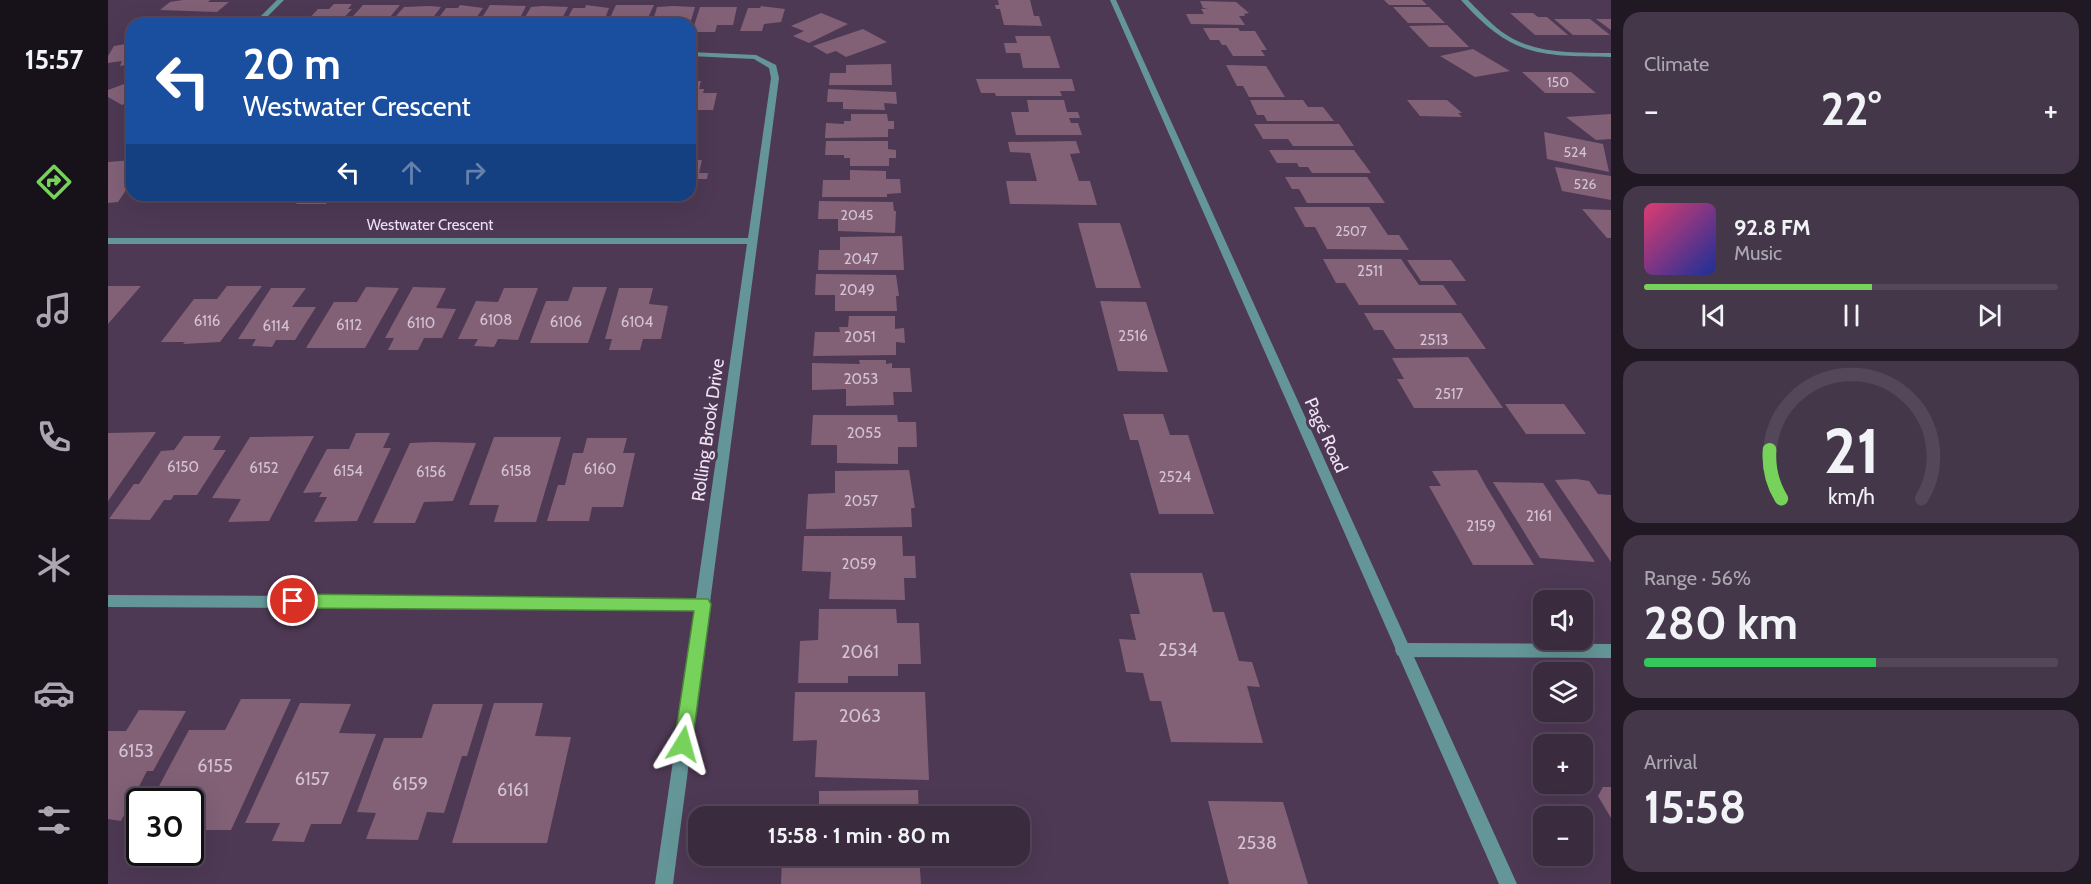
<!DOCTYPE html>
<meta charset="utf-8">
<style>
body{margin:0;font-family:Cabin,sans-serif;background:#45374a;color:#f1f3f6;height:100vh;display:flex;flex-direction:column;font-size:22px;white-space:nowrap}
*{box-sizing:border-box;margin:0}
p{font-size:20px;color:#aba7b0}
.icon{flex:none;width:33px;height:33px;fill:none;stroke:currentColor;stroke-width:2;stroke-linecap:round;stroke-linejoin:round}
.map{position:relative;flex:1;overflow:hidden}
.side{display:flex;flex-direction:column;gap:12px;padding:12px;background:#201823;width:480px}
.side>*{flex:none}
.guide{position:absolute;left:18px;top:18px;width:570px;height:183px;border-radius:18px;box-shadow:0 6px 24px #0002,0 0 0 2px #544759;background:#1a4fa0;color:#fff;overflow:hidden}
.buttons{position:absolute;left:1425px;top:590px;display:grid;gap:12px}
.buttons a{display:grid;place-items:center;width:60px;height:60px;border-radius:12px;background:#3a2b3f;box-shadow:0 6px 24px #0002,0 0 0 2px #544759;font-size:30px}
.speed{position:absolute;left:18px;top:788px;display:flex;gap:12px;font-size:30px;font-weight:700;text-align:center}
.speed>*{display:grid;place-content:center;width:78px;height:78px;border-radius:50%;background:#3a2b3f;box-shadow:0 6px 24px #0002,0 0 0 2px #544759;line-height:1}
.speed .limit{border:3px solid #111;border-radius:9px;background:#fff;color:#111}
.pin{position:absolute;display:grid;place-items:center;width:51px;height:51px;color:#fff;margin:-26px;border:3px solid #fff;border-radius:50%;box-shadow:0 2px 6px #0007}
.me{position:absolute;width:66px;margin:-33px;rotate:8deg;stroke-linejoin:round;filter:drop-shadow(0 0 4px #0008)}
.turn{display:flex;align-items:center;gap:21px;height:126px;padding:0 18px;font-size:27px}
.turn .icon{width:78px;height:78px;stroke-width:2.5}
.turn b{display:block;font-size:42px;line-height:51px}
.lanes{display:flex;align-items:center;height:57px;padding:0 18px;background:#0003;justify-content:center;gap:30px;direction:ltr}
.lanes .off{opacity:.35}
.big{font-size:45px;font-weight:700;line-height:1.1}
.side .card{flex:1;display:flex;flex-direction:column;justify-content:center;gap:9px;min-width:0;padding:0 21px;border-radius:18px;background:#45374a}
.side .dial{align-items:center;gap:0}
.dial svg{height:156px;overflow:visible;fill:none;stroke:#544759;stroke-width:7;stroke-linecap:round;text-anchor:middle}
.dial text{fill:#f1f3f6;stroke:none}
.song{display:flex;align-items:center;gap:18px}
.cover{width:72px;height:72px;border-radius:9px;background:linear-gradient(135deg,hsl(340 70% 55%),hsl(230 70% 35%))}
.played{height:6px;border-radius:3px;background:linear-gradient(90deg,#76d25a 55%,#544759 55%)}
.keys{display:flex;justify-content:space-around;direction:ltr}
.heat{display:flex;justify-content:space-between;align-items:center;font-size:33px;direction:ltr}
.charge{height:9px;border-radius:4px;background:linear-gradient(90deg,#34c759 56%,#544759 0)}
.trip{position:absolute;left:580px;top:806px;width:342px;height:60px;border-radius:18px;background:#3a2b3f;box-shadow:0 6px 24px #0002,0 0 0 2px #544759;font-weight:700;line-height:60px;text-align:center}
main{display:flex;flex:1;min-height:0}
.tab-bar{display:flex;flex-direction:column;width:108px;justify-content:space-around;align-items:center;background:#171119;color:#aba7b0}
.tab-bar .icon{width:42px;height:42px}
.tab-bar .active{color:#76d25a}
.tab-bar b{font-size:27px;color:#f1f3f6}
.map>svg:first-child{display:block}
</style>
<main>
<nav class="tab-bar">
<b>15:57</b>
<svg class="icon active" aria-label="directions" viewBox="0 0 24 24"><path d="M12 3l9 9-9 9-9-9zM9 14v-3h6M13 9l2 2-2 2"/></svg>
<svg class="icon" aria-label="music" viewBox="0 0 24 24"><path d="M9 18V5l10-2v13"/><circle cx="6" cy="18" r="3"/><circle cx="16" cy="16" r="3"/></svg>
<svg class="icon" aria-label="phone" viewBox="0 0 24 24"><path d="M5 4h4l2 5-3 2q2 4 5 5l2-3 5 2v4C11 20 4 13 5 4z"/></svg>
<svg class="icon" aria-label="climate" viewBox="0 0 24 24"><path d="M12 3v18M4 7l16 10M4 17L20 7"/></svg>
<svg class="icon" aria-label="car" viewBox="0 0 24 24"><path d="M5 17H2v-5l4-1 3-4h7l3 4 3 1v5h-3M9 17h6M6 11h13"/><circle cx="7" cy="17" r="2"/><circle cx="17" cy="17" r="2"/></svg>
<svg class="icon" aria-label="filters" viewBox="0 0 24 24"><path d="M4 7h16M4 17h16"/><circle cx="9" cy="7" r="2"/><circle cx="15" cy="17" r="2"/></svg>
</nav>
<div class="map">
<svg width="1503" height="884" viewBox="0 0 1503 884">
<rect width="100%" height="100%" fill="#4e3954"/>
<path fill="#826177" d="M75,0H102L100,2H121L109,12L52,10L62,2Z
M890,0H922L926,16H931L934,26L896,25L892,9H888L887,5H891Z
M1276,0H1314L1319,5H1281Z
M1092,1L1128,2L1141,13L1136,14L1137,16H1131L1137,25L1083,24L1078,14H1096L1093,9H1100L1095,8Z
M226,4H244L240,9H244L230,24H196L210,9H221Z
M255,5H292L276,24H238Z
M352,5L375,8L366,21L326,24L338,8H350Z
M382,5L418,6L409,24H370Z
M478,5L501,8L495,24L458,21L465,8H477Z
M508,5H546L537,24H499Z
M322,6L333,7L320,24H281L296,7Z
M653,6L677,9L673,22L656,24L654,31H632L640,8H652Z
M423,7L435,6L460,7L451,24H413Z
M549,7L565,6L587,7L582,24H544Z
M592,7H629L625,25H609L607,32H584Z
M1285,7H1321L1337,23H1300Z
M713,13L740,24L701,43L685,36L696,31L683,26Z
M1402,13H1425L1430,17H1439L1460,35H1427Z
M104,16L96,24H44L53,17Z
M1446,19H1482L1502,35H1465Z
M1488,19H1503V30Z
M1339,25L1361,47H1321L1301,26Z
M1095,28H1130L1132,31H1147L1159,50H1153L1157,56H1125L1118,45H1114L1111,40H1102Z
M755,29L779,42L738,57L728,51L719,54L705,46Z
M907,36H942L952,68H915L912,53H898L896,43H909Z
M24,43L23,64L12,66L14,61L0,63V56L6,46Z
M1365,49L1402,71L1367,77L1332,56Z
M783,64L784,85H721L722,73H738V65Z
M1118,65L1158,66L1177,97H1141L1135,86H1129Z
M1414,72H1463L1488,93H1437Z
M868,79H964L967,91H952L954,96H888L887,93H873Z
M24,81V101L14,105L0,97V90Z
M582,81H593L591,89H596L595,93H609L605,110H590L589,114H582Z
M720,89L788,92L789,104L776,103L777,110L735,109V102H719Z
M919,100H956L959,112H970L972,118H961L963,123H970L974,135H908L903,112H921Z
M1142,100H1195L1200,107H1215L1226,121H1159L1156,115H1149Z
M1299,100H1339L1354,113H1350L1354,117L1312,116Z
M743,114H779L780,121H786V129H780V137L717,138L718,123L736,124V121H743Z
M1503,114V139L1488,140L1458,117Z
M1146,124H1231L1246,146H1185L1180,139H1155Z
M1436,132L1495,144L1501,172L1439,159Z
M718,141H780V149L788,150V158H781V166H742V158H736V155H717Z
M968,141L972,153L962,154L971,181H982L989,205L902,204L898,181H929L922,153L902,152L900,142Z
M1161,150H1246L1263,173H1204L1200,167H1191L1189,163H1169Z
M24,160V181L10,202L0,203V162Z
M582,160H594L591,173H600L599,179H590L586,189H582Z
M1447,167L1503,176V200L1454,191Z
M742,170L778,171V179H792L793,193L779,194V197H714L715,180H742Z
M1177,177H1259L1277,203H1199L1191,189H1184Z
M44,195H75L68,202H37Z
M82,195H112L106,202H75Z
M160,195H189L183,203H154Z
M195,195H225L218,204H188Z
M254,195H283L279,202H249Z
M330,195H360L355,203H325Z
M365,195H395L391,202H362Z
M440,195H470L468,202H437Z
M500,195H529L526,203H497Z
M534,195H564L563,200H533Z
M711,201L785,202L786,211H788L787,233L730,231V219H710Z
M1186,207H1261L1280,235H1291L1301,250L1219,249L1207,227H1197Z
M1474,209L1503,210V238H1499Z
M970,223H1012L1033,288H988Z
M794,236L796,270H710L711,250H732V237Z
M1215,259H1293L1311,285H1335L1349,305H1251L1237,283H1228Z
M1299,260H1343L1358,281H1313Z
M708,274L788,275L791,296H788L789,311H727V295H707Z
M0,286H33L0,324Z
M119,286H154L112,342L75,344L77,342H53L86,299H109Z
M258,287L291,288L257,348H198L226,302H249Z
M305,287L338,288L328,308L348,309L334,338H316L310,350H280L286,338H277Z
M465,287H499L480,343H422L438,301H460Z
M163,288H198L184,307H208L187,340H168L164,347L144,346L148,339H130Z
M396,288H430L410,340L390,339L386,347L366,346L370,339H350L368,301L390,302Z
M511,288H545L541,304L560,306L553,339H535L532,350H501L504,339H497Z
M992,301L1038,302L1060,372L1010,371Z
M1256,313H1353L1378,349H1287L1275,330H1266Z
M741,316H787V329L796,328L797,343L788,342V355L705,356L707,332H732L731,327H740Z
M1360,357L1395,408H1306L1289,379H1296L1284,358Z
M751,360H778V364L784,363V368H802L804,392H785L786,405L738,406V389L704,390V363L752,364Z
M1397,404H1456L1478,434H1418Z
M1015,414H1055L1062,435H1080L1106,514H1051L1030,440H1022Z
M705,415H789L790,422H808L809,447H790V464L729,463V445H703Z
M48,432L0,501V433Z
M248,433H282L275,448H283L249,521L206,522L219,497H211L214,492L195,493L219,449H241Z
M76,436H113L105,450H118L89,495H66L63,500H56L42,520L1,519L26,484H31L53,451L66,450Z
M206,436L161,521L120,522L133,499L104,498L142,437Z
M386,437H453L428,522H386L391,505H361Z
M479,438H519L515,453H527L515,507H484L481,521H439L450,485H457L465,453H475Z
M325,442L368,443L345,501L316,502L307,523H265L302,443Z
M801,470L807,508H803L804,527L698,529L700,494L727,493V471Z
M1369,470L1379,488L1426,565H1365L1321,486H1333L1324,471Z
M1468,479L1481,481L1490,494L1503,495V562L1447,480Z
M1385,482L1435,483L1487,562L1432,558Z
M696,536H794L795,556H807L808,578H796L797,600L721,599L723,572L694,571Z
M1022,573H1094L1105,612H1116L1131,661L1144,662L1152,687L1139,686L1155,743L1063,742L1053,701H1042L1035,673L1018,672L1011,639L1028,640L1022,614H1032Z
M711,609H788L789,623H811L813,664H790V676H740V683H690L692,641L710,640Z
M687,692H817L821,780L707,777L709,740L685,741Z
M133,699H183L123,830H92L89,834H82V801H43L81,730H117Z
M192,703L243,704L231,733L268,734L233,824H203L196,842L164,841L172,823H137Z
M386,703H435L427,736L463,737L439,843H344Z
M325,704H375L359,756H354L336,813L319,812L310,840L258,839L268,813L249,812L276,738H314Z
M31,710L78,711L45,771H39L13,821L0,819V731H18Z
M1495,787H1503V818L1490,796Z
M810,790L811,816H711V791Z
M1100,801L1175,802L1200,884H1121Z
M674,855H811L813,884H673Z"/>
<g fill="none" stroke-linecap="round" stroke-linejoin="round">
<path fill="#649698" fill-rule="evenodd" d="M169,0H176L152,24H145Z
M1353,0H1360C1371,11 1382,23 1394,32C1426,55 1466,52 1503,53V57C1431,56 1404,57 1353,0Z
M582,52L648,55L668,65L671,78L565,884H547L587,610L0,607V595L588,598L639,244H0V238H640L663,78L661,68L646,59L582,56Z
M1294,643L1503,644V658L1294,657L1289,655L1287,650L1289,645Z"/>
<path fill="#649698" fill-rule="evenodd" d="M1002,0H1008L1409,884H1391Z"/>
</g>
<path fill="#76d25a" stroke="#4d883a" stroke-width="1.5" d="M185,594L600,599L603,604L584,744L582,750L575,753L569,750L566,744L586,611L185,608L179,606L177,601L179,596Z"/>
<g text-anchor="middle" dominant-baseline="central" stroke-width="6" stroke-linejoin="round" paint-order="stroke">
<g font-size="14" fill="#d4c2d4">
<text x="1450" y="82">150</text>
<text x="1467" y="152">524</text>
<text x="1477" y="184">526</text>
<text x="749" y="215">2045</text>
<text x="1243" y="231">2507</text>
</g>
<g font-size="15" fill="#efe2f3" stroke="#4e3954">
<text x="322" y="225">Westwater Crescent</text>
</g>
<g font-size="15" fill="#d4c2d4">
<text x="753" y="259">2047</text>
<text x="1262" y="271">2511</text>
<text x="749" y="290">2049</text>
<text x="388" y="320">6108</text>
<text x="99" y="321">6116</text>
<text x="458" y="322">6106</text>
<text x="529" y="322">6104</text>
<text x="313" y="323">6110</text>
<text x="241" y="325">6112</text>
<text x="168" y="326">6114</text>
<text x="1025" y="336">2516</text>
<text x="752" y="337">2051</text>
<text x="1326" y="340">2513</text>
<text x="753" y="379">2053</text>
<text x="1341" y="394">2517</text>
<text x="756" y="433">2055</text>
<text x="75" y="467">6150</text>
<text x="156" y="468">6152</text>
<text x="492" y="469">6160</text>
<text x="240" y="471">6154</text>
<text x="408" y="471">6158</text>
<text x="323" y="472">6156</text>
<text x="1067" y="477">2524</text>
<text x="753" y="501">2057</text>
<text x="1431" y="516">2161</text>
<text x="1373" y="526">2159</text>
<text x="751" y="564">2059</text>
</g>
<g font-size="18" fill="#efe2f3" stroke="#4e3954">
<text transform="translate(600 430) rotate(-82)">Rolling Brook Drive</text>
<text transform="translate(1218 435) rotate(66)">Pagé Road</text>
</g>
<g font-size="18" fill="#d4c2d4">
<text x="1070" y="650">2534</text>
<text x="752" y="652">2061</text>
<text x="752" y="716">2063</text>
<text x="28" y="751">6153</text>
<text x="107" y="766">6155</text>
<text x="204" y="779">6157</text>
<text x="302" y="784">6159</text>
<text x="405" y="790">6161</text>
<text x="1149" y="843">2538</text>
</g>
</g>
</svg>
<div class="buttons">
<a><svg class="icon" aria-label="sound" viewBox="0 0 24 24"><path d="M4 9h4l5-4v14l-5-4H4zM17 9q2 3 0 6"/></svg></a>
<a><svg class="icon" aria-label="layers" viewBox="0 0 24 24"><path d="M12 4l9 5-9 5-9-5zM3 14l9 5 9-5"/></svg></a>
<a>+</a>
<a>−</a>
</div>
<div class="speed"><div class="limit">30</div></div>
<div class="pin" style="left:185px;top:601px;background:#d93025"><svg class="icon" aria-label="arrive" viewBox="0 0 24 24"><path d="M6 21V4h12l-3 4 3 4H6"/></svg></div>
<svg class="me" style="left:575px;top:744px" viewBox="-20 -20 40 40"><path d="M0-17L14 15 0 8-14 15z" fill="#76d25a" stroke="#fff" stroke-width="4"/></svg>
<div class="trip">15:58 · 1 min · 80 m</div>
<div class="guide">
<div class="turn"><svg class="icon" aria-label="left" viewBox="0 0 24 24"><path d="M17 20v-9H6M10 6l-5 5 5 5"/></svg><div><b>20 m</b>Westwater Crescent</div></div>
<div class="lanes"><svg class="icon" aria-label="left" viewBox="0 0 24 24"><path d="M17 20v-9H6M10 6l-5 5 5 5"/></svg><svg class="icon off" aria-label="ahead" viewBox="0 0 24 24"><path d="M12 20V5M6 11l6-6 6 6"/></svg><svg class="icon off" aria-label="right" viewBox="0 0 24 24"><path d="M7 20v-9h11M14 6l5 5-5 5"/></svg></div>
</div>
</div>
<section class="side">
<div class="card"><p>Climate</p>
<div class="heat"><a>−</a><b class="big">22°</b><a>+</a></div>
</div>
<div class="card">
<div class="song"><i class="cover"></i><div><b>92.8 FM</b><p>Music</p></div></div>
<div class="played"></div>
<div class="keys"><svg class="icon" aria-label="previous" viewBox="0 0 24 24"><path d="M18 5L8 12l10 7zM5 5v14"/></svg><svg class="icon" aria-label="pause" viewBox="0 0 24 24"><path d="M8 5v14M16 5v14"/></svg><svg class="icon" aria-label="next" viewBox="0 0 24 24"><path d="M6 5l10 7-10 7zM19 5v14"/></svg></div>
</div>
<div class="card dial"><svg viewBox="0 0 100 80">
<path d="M14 69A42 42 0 1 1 86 69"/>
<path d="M14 69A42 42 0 0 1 8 44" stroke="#76d25a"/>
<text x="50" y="56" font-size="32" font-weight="700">21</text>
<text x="50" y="72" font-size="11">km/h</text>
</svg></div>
<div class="card"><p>Range · 56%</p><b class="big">280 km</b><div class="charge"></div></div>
<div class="card"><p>Arrival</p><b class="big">15:58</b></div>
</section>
</main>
